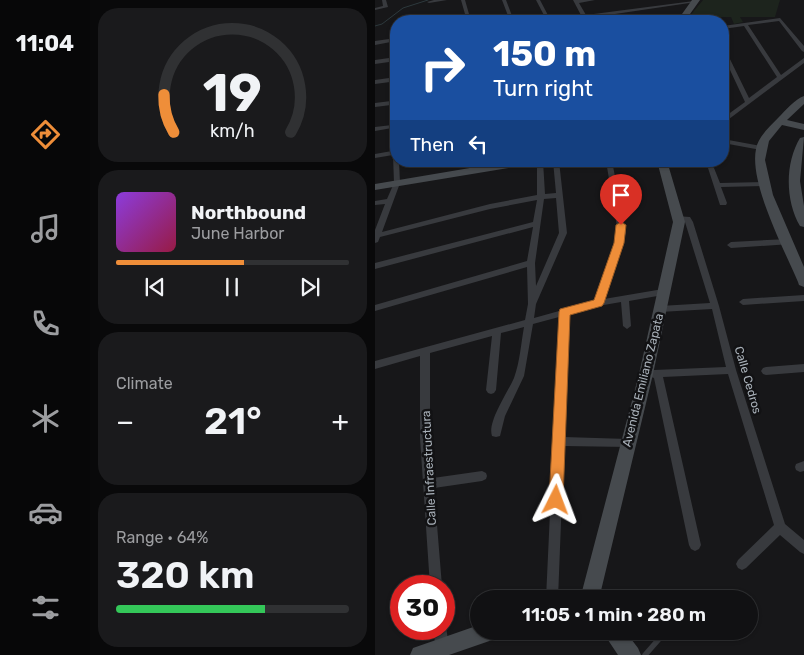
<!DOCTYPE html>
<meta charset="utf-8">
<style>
body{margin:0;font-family:Rubik,sans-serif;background:#1a1a1c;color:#f1f3f6;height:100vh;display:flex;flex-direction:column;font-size:19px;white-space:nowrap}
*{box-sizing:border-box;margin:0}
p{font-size:16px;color:#9c9da0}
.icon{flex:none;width:28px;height:28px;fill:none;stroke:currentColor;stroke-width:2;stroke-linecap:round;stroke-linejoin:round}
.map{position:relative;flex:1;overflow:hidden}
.drawer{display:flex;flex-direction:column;gap:8px;padding:8px;background:#09090a;width:285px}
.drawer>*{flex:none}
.hud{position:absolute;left:15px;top:15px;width:339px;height:152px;border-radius:20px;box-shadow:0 1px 4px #0004,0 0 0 1px #303133;background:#1a4fa0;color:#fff;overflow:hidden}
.speed{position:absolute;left:15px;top:575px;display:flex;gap:10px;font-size:25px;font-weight:700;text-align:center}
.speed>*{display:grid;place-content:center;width:65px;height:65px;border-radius:50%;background:#111113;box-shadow:0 1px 4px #0004,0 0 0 1px #303133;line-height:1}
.speed .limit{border:8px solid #d22;background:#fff;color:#111}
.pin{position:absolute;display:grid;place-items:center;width:42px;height:42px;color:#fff;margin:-51px -21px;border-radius:50% 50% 50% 0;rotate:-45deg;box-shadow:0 0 5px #0007}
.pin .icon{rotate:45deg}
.me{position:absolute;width:55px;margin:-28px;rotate:3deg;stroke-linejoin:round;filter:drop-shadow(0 0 4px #0008)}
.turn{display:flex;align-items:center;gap:18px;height:105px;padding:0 20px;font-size:22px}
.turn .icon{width:65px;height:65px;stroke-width:2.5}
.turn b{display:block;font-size:35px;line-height:42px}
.then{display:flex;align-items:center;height:48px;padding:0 20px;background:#0003;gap:10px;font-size:19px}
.big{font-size:38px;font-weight:600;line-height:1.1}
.drawer .tile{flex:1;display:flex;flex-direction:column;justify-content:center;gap:8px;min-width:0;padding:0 18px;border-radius:20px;background:#1a1a1c}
.drawer .dial{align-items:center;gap:0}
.dial svg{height:130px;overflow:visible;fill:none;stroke:#303133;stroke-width:7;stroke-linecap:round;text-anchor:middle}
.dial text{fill:#f1f3f6;stroke:none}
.song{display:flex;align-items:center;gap:15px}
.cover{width:60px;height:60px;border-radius:8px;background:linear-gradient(135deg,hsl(270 70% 55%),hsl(340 70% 35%))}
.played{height:5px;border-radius:2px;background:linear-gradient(90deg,#ef8e39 55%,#303133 55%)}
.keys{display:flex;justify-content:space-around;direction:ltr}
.heat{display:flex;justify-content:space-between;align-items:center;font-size:28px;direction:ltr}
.charge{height:8px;border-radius:4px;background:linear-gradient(90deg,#34c759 64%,#303133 0)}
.trip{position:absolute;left:95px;top:590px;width:288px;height:50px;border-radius:25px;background:#111113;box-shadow:0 1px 4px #0004,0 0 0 1px #303133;font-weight:600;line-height:50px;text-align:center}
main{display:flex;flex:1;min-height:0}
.menu{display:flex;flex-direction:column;width:90px;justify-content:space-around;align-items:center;background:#070708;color:#9c9da0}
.menu .icon{width:35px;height:35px}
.menu .on{color:#ef8e39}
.menu b{font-size:22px;color:#f1f3f6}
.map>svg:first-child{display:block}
</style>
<main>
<nav class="menu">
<b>11:04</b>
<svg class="icon on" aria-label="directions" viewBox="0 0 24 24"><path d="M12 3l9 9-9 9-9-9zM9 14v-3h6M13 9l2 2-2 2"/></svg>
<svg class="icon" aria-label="music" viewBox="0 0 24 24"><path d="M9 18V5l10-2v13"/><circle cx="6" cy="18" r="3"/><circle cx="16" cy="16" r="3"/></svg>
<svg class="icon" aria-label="phone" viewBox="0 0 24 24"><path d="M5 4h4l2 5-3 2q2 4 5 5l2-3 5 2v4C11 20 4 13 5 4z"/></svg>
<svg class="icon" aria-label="climate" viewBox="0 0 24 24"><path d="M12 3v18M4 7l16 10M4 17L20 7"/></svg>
<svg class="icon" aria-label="car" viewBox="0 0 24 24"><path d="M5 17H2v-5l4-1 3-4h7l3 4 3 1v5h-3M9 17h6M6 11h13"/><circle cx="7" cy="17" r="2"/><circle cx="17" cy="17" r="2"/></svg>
<svg class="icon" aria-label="filters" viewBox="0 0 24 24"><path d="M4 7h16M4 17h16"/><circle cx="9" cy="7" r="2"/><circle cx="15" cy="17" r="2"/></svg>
</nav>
<section class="drawer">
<div class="tile dial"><svg viewBox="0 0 100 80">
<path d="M14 69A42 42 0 1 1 86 69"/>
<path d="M14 69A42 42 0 0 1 8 46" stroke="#ef8e39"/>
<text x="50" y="56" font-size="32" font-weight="700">19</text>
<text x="50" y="72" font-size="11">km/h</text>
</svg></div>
<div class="tile">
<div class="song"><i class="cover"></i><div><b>Northbound</b><p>June Harbor</p></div></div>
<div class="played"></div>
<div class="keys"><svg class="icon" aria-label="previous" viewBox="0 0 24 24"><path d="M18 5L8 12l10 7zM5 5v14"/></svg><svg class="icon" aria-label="pause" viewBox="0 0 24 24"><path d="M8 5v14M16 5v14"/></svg><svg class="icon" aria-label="next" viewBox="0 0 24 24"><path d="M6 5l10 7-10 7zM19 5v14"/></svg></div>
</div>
<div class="tile"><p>Climate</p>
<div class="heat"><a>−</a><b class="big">21°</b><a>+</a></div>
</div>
<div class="tile"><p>Range · 64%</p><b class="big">320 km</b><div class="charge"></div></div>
</section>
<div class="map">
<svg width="429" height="655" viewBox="0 0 429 655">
<rect width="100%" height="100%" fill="#171719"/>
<path fill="#1d241d" d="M328,0H405L400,17H365L368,22L359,24L356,17H314Z"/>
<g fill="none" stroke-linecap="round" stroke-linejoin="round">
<path stroke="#2d393d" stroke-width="1" d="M0,26L7,24L28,8L53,0"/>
<path stroke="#383a3e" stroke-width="5.5" d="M270,655L291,631"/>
<path fill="#383a3e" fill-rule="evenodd" d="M7,0H11L13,7L0,10V8L8,6Z
M59,0H72L54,3L52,2Z
M86,0H90L96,21H92L90,17L49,21H36L38,20L90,14Z
M127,0H131L139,21H135Z
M161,0H165L176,21H172Z
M198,0H220L204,3L211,15L319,1L321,2L213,18L214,21H196L198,20L208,19Z
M405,18L429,46V52L427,51L404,21L373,25L406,75L429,58V63L350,122L348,123V118L370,102L348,55V50L351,51L374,98L402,77L369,26L348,29V26Z
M21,38V41L0,45V41Z
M21,57V61L0,64V60Z
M21,77V161H24L25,183L7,232L115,204L162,195V161H168L170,194L181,193L178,161H184L192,233L161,304L159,318L220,301L243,233L231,161H237L251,233L229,299L288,289L292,292L288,295L254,301L256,326L252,329L248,326L246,302L223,306L193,314L189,437L253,439L257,440L258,443L257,446L253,447L189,446L183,599H171L184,317L158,324L149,376L130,416L125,436L121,437L117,436C112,422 133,392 139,378C145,362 146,343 149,327L126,333L121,390L119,393L116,394L113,393L111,390L117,336L55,353V438L58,478L107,471L111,473L112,476L111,479L107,481L59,488L67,586H55L45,438V356L0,369V361L150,320L153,304L152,267L0,311V305L152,261L158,227L0,269V263L158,222L162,200L115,209L5,237L3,242L0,243V230L10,204L0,205V201L12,199L19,183L18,155L0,158V154L17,151V128L0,131V127L17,125L16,105L0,107V103L16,101L15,82L0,84V80ZM181,198L184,233L161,286L160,263L169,199Z
M348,139L386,146L389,148L386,150L348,143Z
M94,161H100L99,172L97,173L94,171Z
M295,161H302L292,170H288V168Z
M336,166L339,168L345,183L389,182L392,184L389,186L346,187L352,203L351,205H345L333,168Z
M300,216L315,217L318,222L344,306L361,370L410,524L429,540V554L425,552L405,535L371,568L367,570L363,568L361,564L363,560L399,525L353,374L288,377L326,545L324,549L320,551L316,549L314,545L279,378L276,377L274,374L276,371L279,370L351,367L337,309L285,312L281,309L285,306L335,303L310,222L300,220Z
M413,239L416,240L417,242L416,244L356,248L352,245L356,242Z
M429,295V301L368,305L364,302L368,299Z
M429,364V372L391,375L388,374L386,371L388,368L391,367Z
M429,461V471L425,472L421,470L420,467L421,464Z
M69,624C73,631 74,644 70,651L66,653L62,651L60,647L59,629H69Z"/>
<path fill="#464a4e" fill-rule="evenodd" d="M317,0H325L310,21H302Z
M429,96V104L412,120L429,124V130L407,125L394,141L390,160L398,195L429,267V287L424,285L423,282C409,249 374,183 381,149C383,137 395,126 403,118C410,111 420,99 429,96Z
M429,137L425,181L429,206V227L425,226C410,200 410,163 425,138Z
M136,161H162L157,164L0,190V184Z
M282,161H292L310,222L278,374L224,599H205L264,374L298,222Z
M104,625V631H126L123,638L74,655H35L38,648Z
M227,631H250L263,648L266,655H243Z"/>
</g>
<path fill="#ef8e39" stroke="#9b5c25" d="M246,222L251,225L249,243L229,303L227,306L195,315L188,500L186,505L181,507L176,505L174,500L184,312L185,309L219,300L239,243L241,225Z"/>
<g text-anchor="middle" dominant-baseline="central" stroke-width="5" stroke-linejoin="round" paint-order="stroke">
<g font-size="12" fill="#a9b1b9" stroke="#121214">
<text transform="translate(268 380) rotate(-76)">Avenida Emiliano Zapata</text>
<text transform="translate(373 380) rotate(74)">Calle Cedros</text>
<text transform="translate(54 468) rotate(-93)">Calle Infraestructura</text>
</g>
</g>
</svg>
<div class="speed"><div class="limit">30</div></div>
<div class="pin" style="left:246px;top:225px;background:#d93025"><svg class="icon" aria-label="arrive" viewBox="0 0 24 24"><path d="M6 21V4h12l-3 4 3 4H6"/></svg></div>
<svg class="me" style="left:181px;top:500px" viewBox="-20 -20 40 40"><path d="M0-17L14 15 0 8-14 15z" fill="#ef8e39" stroke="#fff" stroke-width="4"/></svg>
<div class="trip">11:05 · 1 min · 280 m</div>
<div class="hud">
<div class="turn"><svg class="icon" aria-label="right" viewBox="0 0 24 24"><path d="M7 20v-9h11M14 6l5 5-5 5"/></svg><div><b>150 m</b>Turn right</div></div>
<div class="then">Then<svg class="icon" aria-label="left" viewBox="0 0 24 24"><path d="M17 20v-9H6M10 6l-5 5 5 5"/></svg></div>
</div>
</div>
</main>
